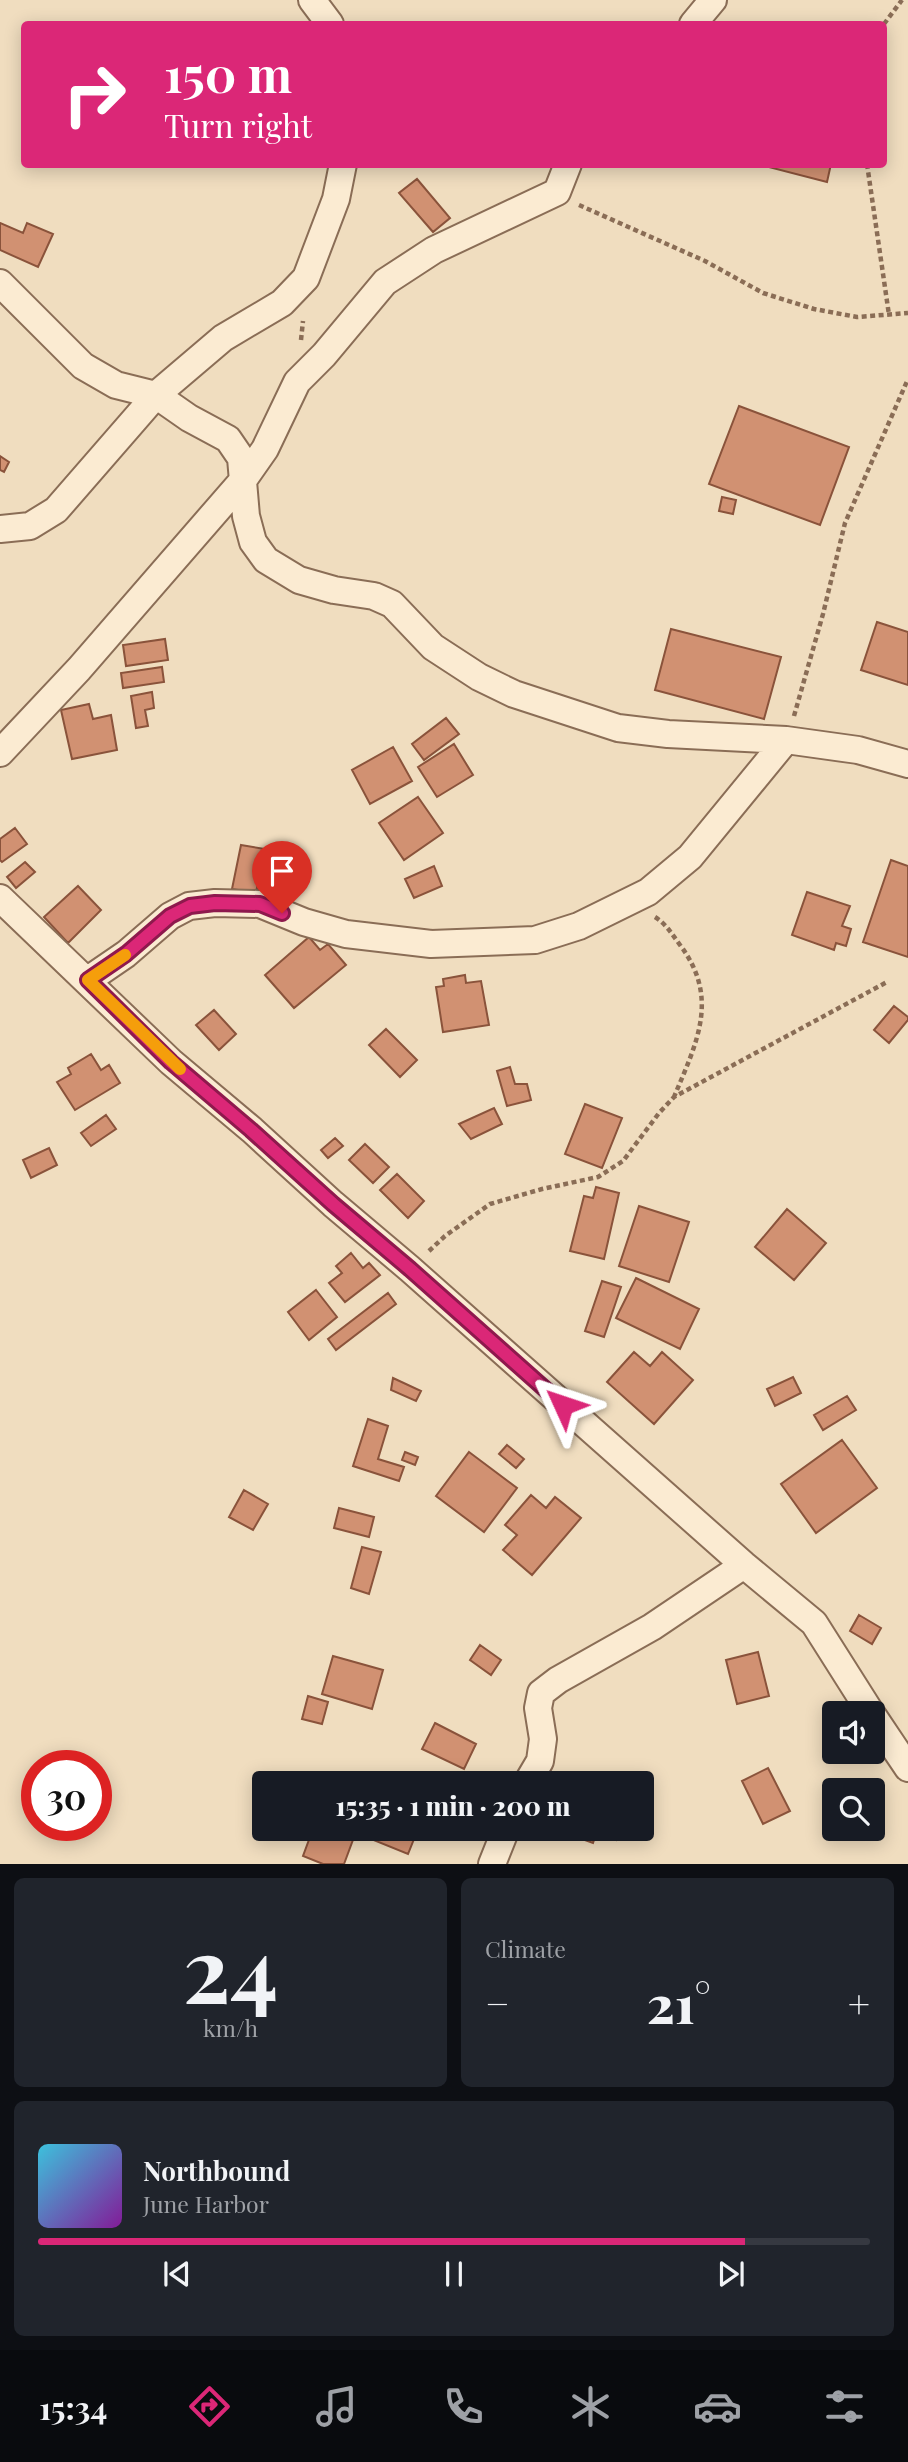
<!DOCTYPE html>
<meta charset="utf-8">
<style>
body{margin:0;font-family:"Playfair Display",serif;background:#20242c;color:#f1f3f6;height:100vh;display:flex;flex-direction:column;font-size:26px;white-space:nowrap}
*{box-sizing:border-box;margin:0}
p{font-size:23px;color:#9ea1a6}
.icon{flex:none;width:38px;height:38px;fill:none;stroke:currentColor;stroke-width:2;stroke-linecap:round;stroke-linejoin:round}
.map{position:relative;height:1864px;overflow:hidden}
.drawer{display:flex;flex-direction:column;gap:14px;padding:14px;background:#0d0f14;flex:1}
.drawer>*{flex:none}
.guide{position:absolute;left:21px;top:21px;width:866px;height:147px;border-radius:7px;box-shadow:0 4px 18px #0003;background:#db2777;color:#fff;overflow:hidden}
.fabs{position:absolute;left:822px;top:1701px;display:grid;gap:14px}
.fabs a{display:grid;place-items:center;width:63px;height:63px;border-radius:7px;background:#171b24;box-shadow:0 4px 18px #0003;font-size:35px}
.speed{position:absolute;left:21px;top:1750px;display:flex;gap:14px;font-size:35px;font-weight:700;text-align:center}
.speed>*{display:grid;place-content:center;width:91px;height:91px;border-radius:50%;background:#171b24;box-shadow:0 4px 18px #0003;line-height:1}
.speed .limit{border:10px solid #d22;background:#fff;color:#111}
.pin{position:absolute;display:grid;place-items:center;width:60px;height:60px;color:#fff;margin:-72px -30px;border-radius:50% 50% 50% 0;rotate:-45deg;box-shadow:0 0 7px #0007}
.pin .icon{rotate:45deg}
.me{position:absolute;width:77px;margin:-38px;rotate:312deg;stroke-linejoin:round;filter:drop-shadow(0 0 5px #0008)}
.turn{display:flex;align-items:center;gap:24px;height:147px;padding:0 28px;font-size:32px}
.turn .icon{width:91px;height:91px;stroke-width:2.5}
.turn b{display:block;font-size:49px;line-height:60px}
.big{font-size:52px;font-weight:800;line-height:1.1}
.drawer .widget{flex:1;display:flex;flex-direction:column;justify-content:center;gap:10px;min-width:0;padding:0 24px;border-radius:10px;background:#20242c}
.drawer .dial{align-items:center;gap:0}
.dial b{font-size:91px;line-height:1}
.song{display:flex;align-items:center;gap:21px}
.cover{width:84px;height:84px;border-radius:10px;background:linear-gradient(135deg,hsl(190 70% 55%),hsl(290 70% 35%))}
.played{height:7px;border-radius:4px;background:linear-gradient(90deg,#db2777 85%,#363941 85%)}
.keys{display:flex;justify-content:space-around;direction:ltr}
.heat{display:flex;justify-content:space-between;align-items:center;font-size:38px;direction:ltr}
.drawer .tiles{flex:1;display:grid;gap:14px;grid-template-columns:1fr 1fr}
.widget:last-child{grid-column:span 2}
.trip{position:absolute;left:252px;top:1771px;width:402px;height:70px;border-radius:7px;background:#171b24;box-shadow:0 4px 18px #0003;font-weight:800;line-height:70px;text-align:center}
.tabs{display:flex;height:112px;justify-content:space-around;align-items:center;background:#090b0e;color:#9ea1a6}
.tabs .icon{width:49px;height:49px}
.tabs .on{color:#db2777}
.tabs b{font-size:32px;color:#f1f3f6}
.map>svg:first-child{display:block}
</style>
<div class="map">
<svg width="908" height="1864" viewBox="0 0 908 1864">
<rect width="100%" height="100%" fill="#f0ddbf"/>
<path fill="#d19172" stroke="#8a533b" stroke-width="2" d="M757,164H831L827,182Z
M417,179L450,218L433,232L399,193Z
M0,223L23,233L27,223L53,234L38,267L0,250Z
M739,406L849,447L820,525L709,484Z
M0,456L9,462L4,472L0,470Z
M722,497L736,500L733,514L719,511Z
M877,622L908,632V685L861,670Z
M671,629L781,657L764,719L655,690Z
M165,639L168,660L126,666L123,645Z
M162,667L164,682L123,688L121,673Z
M152,692L154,708L145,710L148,726L136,728L131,696Z
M89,704L93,719L111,715L117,750L72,759L61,710Z
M446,718L459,734L424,760L412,744Z
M454,744L473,775L437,797L418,767Z
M393,747L412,781L370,804L352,770Z
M418,797L443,833L404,860L379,823Z
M15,828L27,844L2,862L0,860V839Z
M241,845L265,849L256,893L232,889Z
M891,860L908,866V957L863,942Z
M25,862L35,872L16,888L7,877Z
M434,866L442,886L414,898L405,879Z
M78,886L101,910L68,943L44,917Z
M807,892L850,906L842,926L851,929L846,946L836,943L834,950L792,935Z
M309,937L320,950L328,944L346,965L294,1008L265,975Z
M465,975L466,983L481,981L489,1025L443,1032L436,987L444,986L443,979Z
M894,1006L908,1017V1020L889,1043L874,1030Z
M214,1010L236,1034L219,1050L196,1025Z
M386,1029L417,1060L400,1077L369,1045Z
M91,1054L101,1070L109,1065L120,1083L75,1110L57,1082L71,1074L68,1068Z
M510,1067L515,1084H527L531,1100L507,1106L497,1071Z
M585,1104L622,1118L602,1168L565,1154Z
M494,1108L502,1124L471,1139L459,1124Z
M106,1115L116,1129L91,1146L81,1133Z
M335,1138L343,1146L328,1158L321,1150Z
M365,1144L389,1167L373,1183L349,1160Z
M49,1148L57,1165L31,1178L23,1160Z
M397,1174L424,1201L408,1218L380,1190Z
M596,1187L619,1193L604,1259L570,1251L584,1196L593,1198Z
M639,1206L689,1222L669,1282L619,1266Z
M787,1209L826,1243L794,1280L755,1247Z
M351,1253L363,1268L369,1263L380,1275L345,1302L329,1283L342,1273L336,1266Z
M636,1278L699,1309L680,1349L616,1318Z
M602,1281L621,1287L604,1337L585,1331Z
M316,1290L337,1317L309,1340L288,1312Z
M388,1293L396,1304L336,1350L328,1339Z
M634,1352L650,1366L662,1352L693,1380L654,1424L607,1382Z
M793,1377L801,1393L775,1406L767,1389Z
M393,1378L421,1391L416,1401L391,1390Z
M847,1396L856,1410L823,1430L814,1415Z
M368,1419L388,1426L378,1459L404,1467L399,1481L353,1466Z
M842,1440L877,1488L816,1533L781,1484Z
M507,1445L524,1459L516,1468L499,1454Z
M405,1452L418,1457L415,1465L402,1460Z
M469,1452L517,1488L484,1532L436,1496Z
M244,1490L268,1504L253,1530L229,1517Z
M531,1495L546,1508L555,1497L581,1518L532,1575L503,1550L517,1535L505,1525Z
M339,1508L374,1517L369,1537L334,1528Z
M362,1547L381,1552L369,1594L351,1588Z
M859,1615L881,1628L872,1644L850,1631Z
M480,1645L501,1660L491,1675L470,1660Z
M758,1652L769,1696L737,1704L726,1660Z
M333,1656L383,1670L372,1709L322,1694Z
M308,1696L328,1702L322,1724L302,1719Z
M435,1723L476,1744L464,1769L422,1749Z
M768,1768L790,1811L763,1824L742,1781Z
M313,1829H357L344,1864H323L303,1856Z
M375,1829H418L408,1854L371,1839Z
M567,1829H620L616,1840L596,1834L593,1843L565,1833Z"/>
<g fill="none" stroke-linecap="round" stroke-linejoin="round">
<defs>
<path id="minor" d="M312,0L330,24
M693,24L713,0
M0,283L83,366L116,385L156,395L189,418L228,439L241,458L246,516L253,542L266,560L299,580L334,590L374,596L392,604L433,647L479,677L514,694L618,728L668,734L786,740L858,750L908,764
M0,529L30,526L56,510L156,395L223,338L282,303L306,278L336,199L343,164
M0,753L79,669L244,479L265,449L297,382L324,355L385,282L434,250L557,192L568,164
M0,898L171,1062L252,1130L333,1204L410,1269L744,1565L814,1623L871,1713
M88,980L126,954L170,916L189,906L215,903L260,904L304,922L346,934L431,944L535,940L579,926L648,892L690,857L786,740
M873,1716L908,1768
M527,1783L540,1761L543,1739L538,1708L541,1693L558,1680L652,1627L744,1565
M492,1864L506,1829"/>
</defs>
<use href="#minor" stroke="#8a6d56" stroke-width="30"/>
<path stroke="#8a6d56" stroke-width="4.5" stroke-dasharray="5 3.5" stroke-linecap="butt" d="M884,24L902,0
M867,164L889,315
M579,205L705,261L763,293L814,309L857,317L908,313
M301,340L303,321
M794,716L823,614L845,523L908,379
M655,917C666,924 672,934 680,945C720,998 697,1042 674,1097
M429,1251L445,1236L490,1204L542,1189L598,1177L623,1161L659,1113L674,1097L887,982"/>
<use href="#minor" stroke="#fbebd2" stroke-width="26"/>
</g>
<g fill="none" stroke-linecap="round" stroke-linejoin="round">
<defs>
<path id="route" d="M282,913L260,904L215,903L190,906L170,916L126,954L88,980L171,1062L251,1130L333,1204L410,1269L563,1405"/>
</defs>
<use href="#route" stroke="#8e194d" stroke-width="18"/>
<use href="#route" stroke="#db2777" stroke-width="12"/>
<path stroke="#f59e0b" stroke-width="12" d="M125,955L88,980L180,1069"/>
</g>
</svg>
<div class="fabs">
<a><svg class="icon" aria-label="sound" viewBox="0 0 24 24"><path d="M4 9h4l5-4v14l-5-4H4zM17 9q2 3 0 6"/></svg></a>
<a><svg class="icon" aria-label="search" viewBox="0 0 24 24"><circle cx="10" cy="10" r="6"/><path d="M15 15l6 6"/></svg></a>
</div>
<div class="speed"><div class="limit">30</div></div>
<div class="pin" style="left:282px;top:913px;background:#d93025"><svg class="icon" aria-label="arrive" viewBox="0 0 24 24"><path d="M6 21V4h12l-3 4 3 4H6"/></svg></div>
<svg class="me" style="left:563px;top:1405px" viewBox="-20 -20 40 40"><path d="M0-17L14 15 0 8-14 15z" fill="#db2777" stroke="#fff" stroke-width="4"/></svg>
<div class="trip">15:35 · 1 min · 200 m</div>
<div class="guide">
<div class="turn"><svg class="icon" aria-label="right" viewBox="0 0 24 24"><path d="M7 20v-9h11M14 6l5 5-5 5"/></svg><div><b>150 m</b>Turn right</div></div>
</div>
</div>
<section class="drawer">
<div class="tiles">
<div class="widget dial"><b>24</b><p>km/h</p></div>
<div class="widget"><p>Climate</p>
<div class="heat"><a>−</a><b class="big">21°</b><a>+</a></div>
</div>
<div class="widget">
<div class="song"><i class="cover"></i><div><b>Northbound</b><p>June Harbor</p></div></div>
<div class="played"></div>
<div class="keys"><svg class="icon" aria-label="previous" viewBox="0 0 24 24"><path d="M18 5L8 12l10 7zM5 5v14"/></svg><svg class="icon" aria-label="pause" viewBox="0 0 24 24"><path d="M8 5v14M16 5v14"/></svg><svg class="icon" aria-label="next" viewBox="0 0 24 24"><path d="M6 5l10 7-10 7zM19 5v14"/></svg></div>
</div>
</div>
</section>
<nav class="tabs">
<b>15:34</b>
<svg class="icon on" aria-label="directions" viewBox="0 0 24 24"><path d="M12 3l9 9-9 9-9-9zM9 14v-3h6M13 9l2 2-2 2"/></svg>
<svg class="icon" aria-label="music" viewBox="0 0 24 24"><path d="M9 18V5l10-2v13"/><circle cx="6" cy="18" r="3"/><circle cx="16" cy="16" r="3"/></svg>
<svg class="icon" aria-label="phone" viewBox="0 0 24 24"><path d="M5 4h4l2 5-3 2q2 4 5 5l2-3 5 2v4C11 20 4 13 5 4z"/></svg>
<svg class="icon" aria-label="climate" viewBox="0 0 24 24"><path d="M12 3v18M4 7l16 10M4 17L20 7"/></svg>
<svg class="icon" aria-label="car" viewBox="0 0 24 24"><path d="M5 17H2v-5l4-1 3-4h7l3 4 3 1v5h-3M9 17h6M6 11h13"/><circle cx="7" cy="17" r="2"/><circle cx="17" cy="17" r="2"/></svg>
<svg class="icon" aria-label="filters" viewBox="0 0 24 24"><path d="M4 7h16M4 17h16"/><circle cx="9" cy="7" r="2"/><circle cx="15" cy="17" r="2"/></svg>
</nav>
